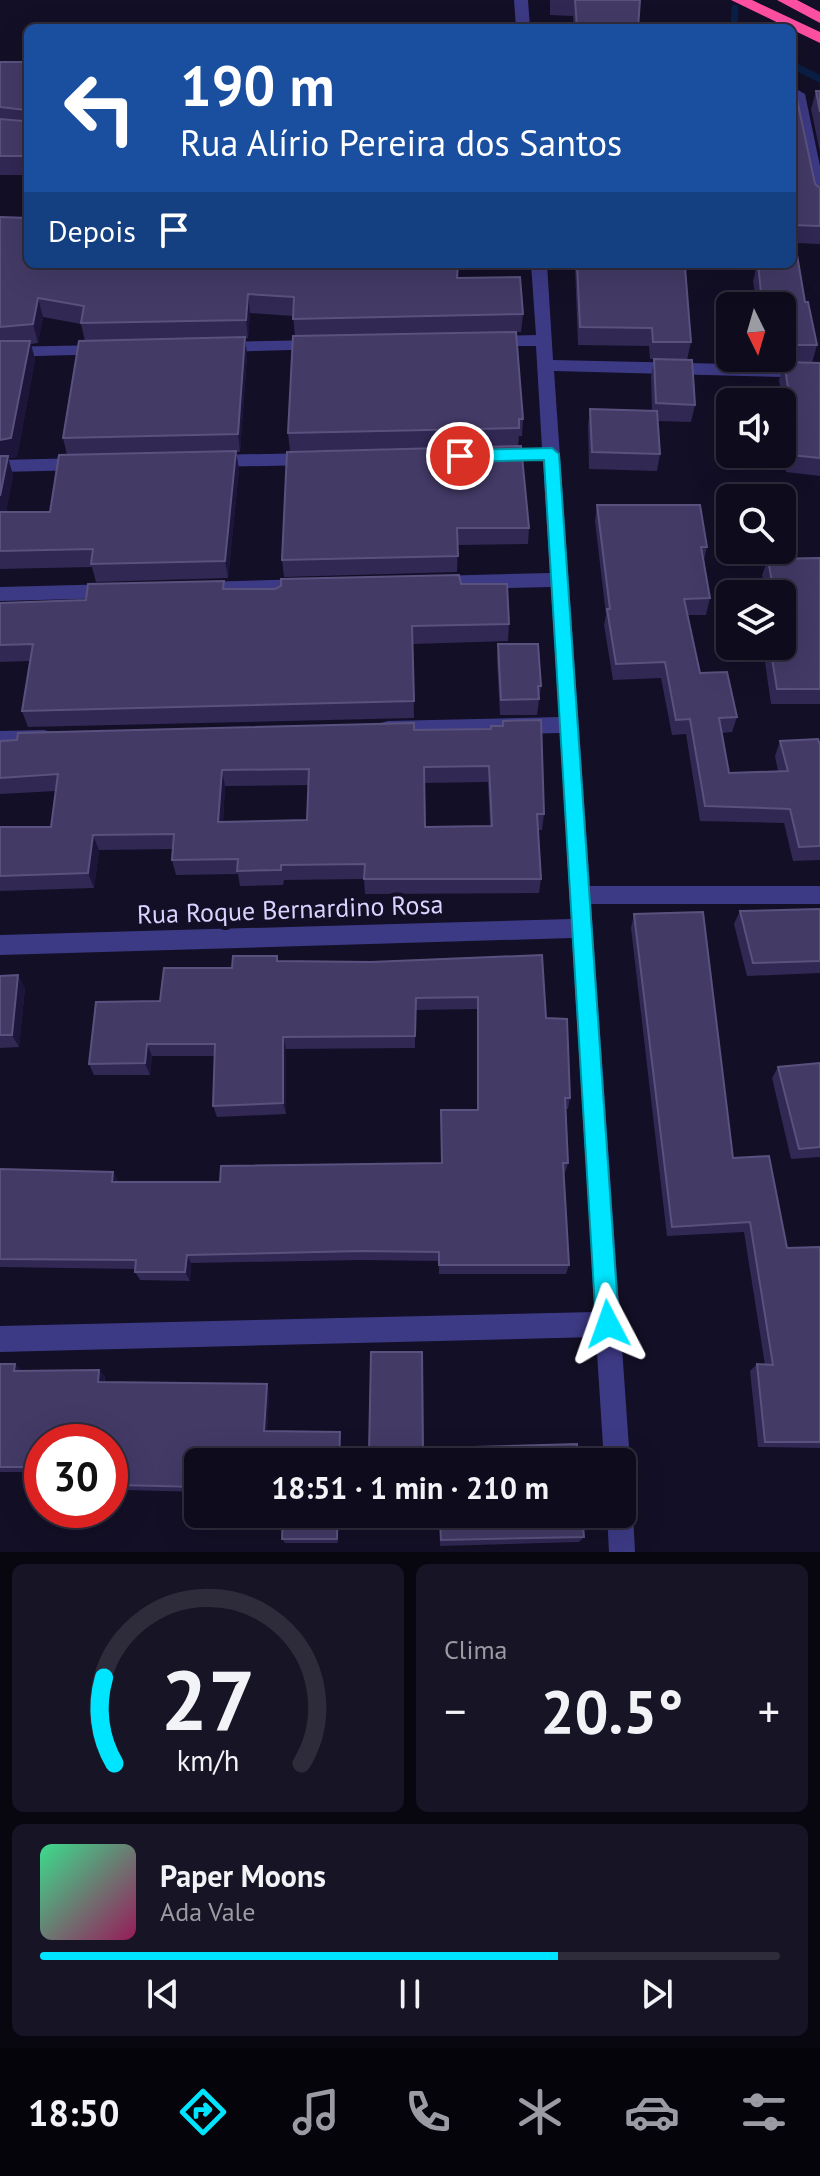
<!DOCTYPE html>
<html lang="pt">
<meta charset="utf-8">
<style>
body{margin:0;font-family:"PT Sans",sans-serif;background:#171425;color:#f1f3f6;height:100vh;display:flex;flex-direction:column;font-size:30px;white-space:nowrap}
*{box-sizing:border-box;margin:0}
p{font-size:26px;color:#9b9ba3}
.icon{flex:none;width:44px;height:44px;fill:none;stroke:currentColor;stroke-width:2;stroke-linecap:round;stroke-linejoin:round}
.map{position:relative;height:1552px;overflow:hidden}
.side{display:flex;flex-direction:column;gap:12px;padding:12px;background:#08060f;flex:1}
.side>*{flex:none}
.top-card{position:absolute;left:24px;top:24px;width:772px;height:244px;border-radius:12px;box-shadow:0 8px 32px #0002,0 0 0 2px #2e2b3b;background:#1a4fa0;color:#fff;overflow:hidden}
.needle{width:52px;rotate:175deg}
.buttons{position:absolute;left:716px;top:292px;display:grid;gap:16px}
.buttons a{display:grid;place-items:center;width:80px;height:80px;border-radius:12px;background:#0e0b1c;box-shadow:0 8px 32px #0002,0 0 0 2px #2e2b3b;font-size:40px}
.speed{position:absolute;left:24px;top:1424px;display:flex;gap:16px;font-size:40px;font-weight:700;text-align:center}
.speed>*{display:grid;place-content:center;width:104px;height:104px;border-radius:50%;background:#0e0b1c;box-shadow:0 8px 32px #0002,0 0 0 2px #2e2b3b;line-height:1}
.speed .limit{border:12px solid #d22;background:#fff;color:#111}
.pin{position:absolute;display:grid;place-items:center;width:68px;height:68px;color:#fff;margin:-34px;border:4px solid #fff;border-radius:50%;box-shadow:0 2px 8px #0007}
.me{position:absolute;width:88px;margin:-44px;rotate:356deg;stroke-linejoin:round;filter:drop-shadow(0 0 6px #0008)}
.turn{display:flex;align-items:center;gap:28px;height:168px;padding:0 24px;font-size:36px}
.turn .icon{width:104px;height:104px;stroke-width:2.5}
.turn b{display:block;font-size:56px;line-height:68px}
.then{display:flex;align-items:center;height:76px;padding:0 24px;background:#0003;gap:16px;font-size:30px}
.big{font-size:60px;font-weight:800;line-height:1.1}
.side .widget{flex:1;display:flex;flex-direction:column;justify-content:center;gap:12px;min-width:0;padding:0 28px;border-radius:12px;background:#171425}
.side .dial{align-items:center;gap:0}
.dial svg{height:208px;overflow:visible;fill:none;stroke:#2e2b3b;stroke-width:7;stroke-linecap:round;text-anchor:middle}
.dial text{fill:#f1f3f6;stroke:none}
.song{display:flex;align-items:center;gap:24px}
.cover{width:96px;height:96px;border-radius:12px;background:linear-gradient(135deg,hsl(150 70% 55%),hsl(330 70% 35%))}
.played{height:8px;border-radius:4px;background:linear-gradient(90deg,#00e5ff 70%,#2e2b3b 70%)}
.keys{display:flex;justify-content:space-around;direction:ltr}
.heat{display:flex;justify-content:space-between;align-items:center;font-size:44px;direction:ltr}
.side .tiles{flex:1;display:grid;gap:12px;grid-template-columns:1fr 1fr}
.widget:last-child{grid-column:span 2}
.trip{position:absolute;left:184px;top:1448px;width:452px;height:80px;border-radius:12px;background:#0e0b1c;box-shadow:0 8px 32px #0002,0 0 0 2px #2e2b3b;font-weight:800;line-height:80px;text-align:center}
.menu{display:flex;height:128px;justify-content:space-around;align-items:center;background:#06040b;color:#9b9ba3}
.menu .icon{width:56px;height:56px}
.menu .active{color:#00e5ff}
.menu b{font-size:36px;color:#f1f3f6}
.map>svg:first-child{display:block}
</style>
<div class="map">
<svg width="820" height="1552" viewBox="0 0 820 1552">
<rect width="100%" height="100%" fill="#130f26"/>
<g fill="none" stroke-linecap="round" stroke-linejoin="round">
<path stroke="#0a1f44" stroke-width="7" d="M734,28L735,8
M792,65L820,79"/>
<path fill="#3d3a85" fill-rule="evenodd" d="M514,0H528L530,28H516Z
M798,90L805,94L820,166V206L813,201L792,99V93Z
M531,264H547L553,360L820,366V378L554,371L590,886H820V904H591L630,1462L622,1473V1462H604L596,1337L0,1352V1326L595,1312L572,938L0,955V935L571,919L560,733L388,737L381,735L378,729L381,723L388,721L559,717L551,587L435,590L426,583L435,576L550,573L543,460L496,461L487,455L496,449L542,448L536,346H492L484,341L492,336L536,335Z
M320,340L328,345L326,349L220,352L212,347L220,342Z
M104,345L112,350L110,354L0,357V347Z
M312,453L321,459L312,465L212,467L203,461L212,455Z
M84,458L93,464L84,470L0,472V460Z
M307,579L316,586L307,593L199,596L190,589L199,582Z
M115,584L124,591L115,598L0,601V587Z
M44,730L51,732L54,738L51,744L0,747V731Z
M622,1502L629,1505L633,1514L635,1552H609L607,1514H622Z"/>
<path fill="#ff4fa3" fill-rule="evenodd" d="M731,0H752L820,32V43Z
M777,0H797L820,12V23Z"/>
</g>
<path fill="#312854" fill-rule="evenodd" d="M550,0H640L638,28H574L573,16L550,15Z
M28,60V175H0V62H28Z
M792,90L815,184L820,188V244L795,243L805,302L817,345L812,363L777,362L776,358H782V306H733L734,301H756L753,281L757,264H792Z
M816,91H820V152L811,109Z
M0,217L457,278L523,314L521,332H516L523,419L522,436H519L518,446L290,451L288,433L295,336L293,316L250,313L248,338L245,339L247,355L240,452H236L239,470L228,578L96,582L92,567L0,569ZM43,317L81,324L85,341L63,438L67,455L50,512H6L13,475L8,458L17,457L35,359L31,344L38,343Z
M562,264H634L635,267L691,342L687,360L695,405L691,422L658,421L660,454L657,471L589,469L588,426L590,409L652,411L651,377L654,359H650L649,346L578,345L575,267H562Z
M784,362L820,363V476L786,472L782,442L786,427L779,380Z
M287,452L529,528L528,544L458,545L457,572L284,577L282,560Z
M597,505L707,547L704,560L710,598L706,615H687L700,673L737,717L732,732L722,733L729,773L778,771L775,756L780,741L820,745V860L793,861L784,823L700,821L686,734L672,735L661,678L613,680L604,625L606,615L595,521Z
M820,558V704H771L765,662L770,646H782V594H766L762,575L768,559Z
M461,584L509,624L508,641L413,644L414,718L28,727L22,711L30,661L0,662V603L86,600L225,589Z
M498,644L541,686L537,715H500L497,660Z
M503,721L544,814L542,830H538L541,879L539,893L365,894L364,879L284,880L283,885L240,886L238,874L176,875L172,860L173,849L99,850L94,888L0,891V827H51L56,791L0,794V741L414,730L490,729L502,726ZM488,782L490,826L425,827L424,783ZM309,785L307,820L223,822L225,786Z
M820,909V973L747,976L734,924L740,911Z
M634,914L733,1158L787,1248L820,1247V1448L758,1447L750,1371L757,1364L765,1365L744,1232L667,1236L631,928Z
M278,961L371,962L546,1018L570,1098L568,1109H566L568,1163L565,1173H564L569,1265L566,1274H439V1261L362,1260L191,1263L190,1281L140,1280L135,1272V1269L0,1267V1169L119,1182H220L441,1163V1110H477V1009L415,1010V1048L286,1049V1114L217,1117L213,1106L215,1056H152L150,1075H94L89,1064L160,1001L232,968Z
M0,976L25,988L19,1047L0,1048Z
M820,1063V1157L791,1159L772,1078L778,1067Z
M422,1352L423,1459H370L369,1454Z
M0,1364L23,1371L99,1370L105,1377V1382L269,1391L267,1431L341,1437L340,1462H198V1492L127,1490L121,1485V1480L110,1479V1442H42V1479L33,1474V1472H0Z
M339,1514L338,1543H285L282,1539Z
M439,1514H582L584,1537L579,1542L440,1546Z"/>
<path fill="#1d163a" d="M248,294L250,313L248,338L246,320Z
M38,298L43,317L38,343L33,324Z
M245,337L247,355L240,452L238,434Z
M30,341L35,359L17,457L8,458L13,475L3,530L0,522V440Z
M236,451L239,470L228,578L225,561Z
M222,770L225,786L222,837L218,822Z
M93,835L99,850L94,888L88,873Z
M18,975L25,988L19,1047L12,1035Z
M283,1037L286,1049V1114L283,1103Z
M147,1044L152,1056L150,1075L145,1063Z
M113,1172L119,1182L118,1192L112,1182Z
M187,1255L191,1263L190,1281L185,1272Z
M15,1364L23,1371H14Z
M99,1370L105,1377L104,1388L98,1382Z
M267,1384L269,1391L267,1436L264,1431Z
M340,1432L341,1437L340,1462H339Z
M337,1514H339L338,1543L337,1539Z"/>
<path fill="#433a66" stroke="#5a527e" stroke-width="2" fill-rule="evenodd" d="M575,0H640L638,28H577Z
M28,60V156H0V119L23,121L26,110L0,107V62H28Z
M792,90H795L815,184L820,188V226L792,225L805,302H808L817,345H782V306H735L734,301L762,302L758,264H792Z
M816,91H820V112Z
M0,217L28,218V264H458L457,278L520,277L523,314L293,319L294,297L248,294L246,320L81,323L84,306L38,298L33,324L0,327Z
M577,264H634L635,267H685L691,342H653L652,328L580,327Z
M516,332L523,419H519V428L288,433L293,336Z
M245,337L238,434L63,438L79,341Z
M0,341H30L11,438L0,440Z
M654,359L692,360L695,405L656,403Z
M784,362L820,363V458L791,455L787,426H794Z
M590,409L657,411L660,454L592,452Z
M521,446L529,528H457L458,556L282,560L287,452Z
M236,451L225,561L91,564L93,549L0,551V512H50L59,455Z
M0,456H8L0,496Z
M597,505H700L707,547H701L710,598L684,599L700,673L727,672L737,717L719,718L729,773L788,771L780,741L818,739L820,745V846L799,847L790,809L705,806L690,719L676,720L665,662L616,664L607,609H610Z
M820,558V689H777L770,646H783L782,639V594H774L768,559Z
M459,575L461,584H507L509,624L412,626L414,701L22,711L33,644L0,645V603L86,600L88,584L224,581L223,589H275L281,586V579Z
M498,644H538L541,686H538L539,699L501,700Z
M541,720L544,814H537L541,879H364L365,864L281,865V870L237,871L238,859L172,860L174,834L93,835L88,873L0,876V827H51L58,774L0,778V741L17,740L18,733L414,723V730L491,729V726H503V721ZM489,766L492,826L425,827L424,767ZM309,769L307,820L218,822L222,770Z
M820,909V961L753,963L740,911Z
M703,912L733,1158L769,1156L787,1248L820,1247V1442H765L757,1364L773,1365L750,1222L672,1227L634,914Z
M542,955L546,1018L567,1019L570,1098H565L568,1163H563L569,1265H439V1252L361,1251L187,1255L185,1272H135L136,1260L0,1259V1169L113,1172L112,1182H220L221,1166L442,1163L441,1110H478V997L416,998L415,1036L283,1037V1103L213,1106L215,1044H147L145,1063L89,1064L96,1002L160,1001L164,968H232L233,956H277V961L371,962Z
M18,975L12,1035H0V976Z
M820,1063V1147L799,1149L778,1067Z
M371,1352H422L423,1454H369Z
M0,1364H15L14,1371L99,1370L98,1382L267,1384L264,1431L340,1432L339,1462H198V1487L121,1485L122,1475H110V1442H42V1474H33L34,1467H0Z
M577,1444L578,1462H438V1448Z
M283,1514H337V1539H282Z
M440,1514H582L584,1537L441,1540Z"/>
<path fill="#00e5ff" stroke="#0095a6" stroke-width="2" d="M552,448L559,454L619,1324L616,1332L608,1336L600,1332L596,1324L544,460L460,462L452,456L460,450Z"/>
<g text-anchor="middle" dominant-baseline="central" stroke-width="8" stroke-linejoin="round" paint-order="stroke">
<g font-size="26" fill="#d9d4ff" stroke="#130f26">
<text transform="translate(290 909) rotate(-2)">Rua Roque Bernardino Rosa</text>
</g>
</g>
</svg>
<div class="buttons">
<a><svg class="needle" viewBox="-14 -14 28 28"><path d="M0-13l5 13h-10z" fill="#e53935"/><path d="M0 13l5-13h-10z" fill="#9b9ba3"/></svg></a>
<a><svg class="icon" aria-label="sound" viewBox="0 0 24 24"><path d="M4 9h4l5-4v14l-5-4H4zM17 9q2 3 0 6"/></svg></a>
<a><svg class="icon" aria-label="search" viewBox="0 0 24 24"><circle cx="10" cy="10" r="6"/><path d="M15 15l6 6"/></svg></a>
<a><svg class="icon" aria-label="layers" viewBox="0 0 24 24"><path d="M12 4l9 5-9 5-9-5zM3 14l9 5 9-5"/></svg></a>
</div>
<div class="speed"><div class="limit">30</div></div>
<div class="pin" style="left:460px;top:456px;background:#d93025"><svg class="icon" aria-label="arrive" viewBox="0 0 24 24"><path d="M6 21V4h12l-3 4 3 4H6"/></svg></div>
<svg class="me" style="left:608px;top:1324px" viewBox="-20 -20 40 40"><path d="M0-17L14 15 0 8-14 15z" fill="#00e5ff" stroke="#fff" stroke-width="4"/></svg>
<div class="trip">18:51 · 1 min · 210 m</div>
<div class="top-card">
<div class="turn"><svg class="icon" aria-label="left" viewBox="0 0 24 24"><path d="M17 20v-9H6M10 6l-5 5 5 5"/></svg><div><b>190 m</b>Rua Alírio Pereira dos Santos</div></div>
<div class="then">Depois<svg class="icon" aria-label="arrive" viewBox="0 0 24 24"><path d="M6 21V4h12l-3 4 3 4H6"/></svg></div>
</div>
</div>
<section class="side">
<div class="tiles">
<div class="widget dial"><svg viewBox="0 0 100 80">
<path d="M14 69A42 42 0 1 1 86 69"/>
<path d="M14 69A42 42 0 0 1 10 36" stroke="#00e5ff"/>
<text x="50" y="56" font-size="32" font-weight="700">27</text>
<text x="50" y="72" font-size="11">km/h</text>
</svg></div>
<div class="widget"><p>Clima</p>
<div class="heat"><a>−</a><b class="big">20.5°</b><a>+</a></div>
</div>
<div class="widget">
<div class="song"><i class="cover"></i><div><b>Paper Moons</b><p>Ada Vale</p></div></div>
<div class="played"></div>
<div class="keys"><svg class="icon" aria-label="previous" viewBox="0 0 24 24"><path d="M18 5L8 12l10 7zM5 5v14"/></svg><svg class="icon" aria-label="pause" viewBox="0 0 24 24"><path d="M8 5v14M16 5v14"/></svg><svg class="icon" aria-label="next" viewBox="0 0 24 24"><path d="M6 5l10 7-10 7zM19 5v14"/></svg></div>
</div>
</div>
</section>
<nav class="menu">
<b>18:50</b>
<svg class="icon active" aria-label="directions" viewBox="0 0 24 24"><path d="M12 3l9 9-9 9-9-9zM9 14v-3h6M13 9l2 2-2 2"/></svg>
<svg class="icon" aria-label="music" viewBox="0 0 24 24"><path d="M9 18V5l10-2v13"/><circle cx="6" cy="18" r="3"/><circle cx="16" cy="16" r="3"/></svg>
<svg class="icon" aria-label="phone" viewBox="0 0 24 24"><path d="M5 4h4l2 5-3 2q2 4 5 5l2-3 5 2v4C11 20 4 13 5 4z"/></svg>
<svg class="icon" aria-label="climate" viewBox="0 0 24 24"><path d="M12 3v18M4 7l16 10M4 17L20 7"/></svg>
<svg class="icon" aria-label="car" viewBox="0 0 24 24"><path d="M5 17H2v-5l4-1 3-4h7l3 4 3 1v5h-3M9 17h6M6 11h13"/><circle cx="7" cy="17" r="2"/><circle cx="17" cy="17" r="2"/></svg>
<svg class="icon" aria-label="filters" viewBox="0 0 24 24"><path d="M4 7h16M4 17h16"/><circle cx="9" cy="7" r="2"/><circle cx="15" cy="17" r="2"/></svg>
</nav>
